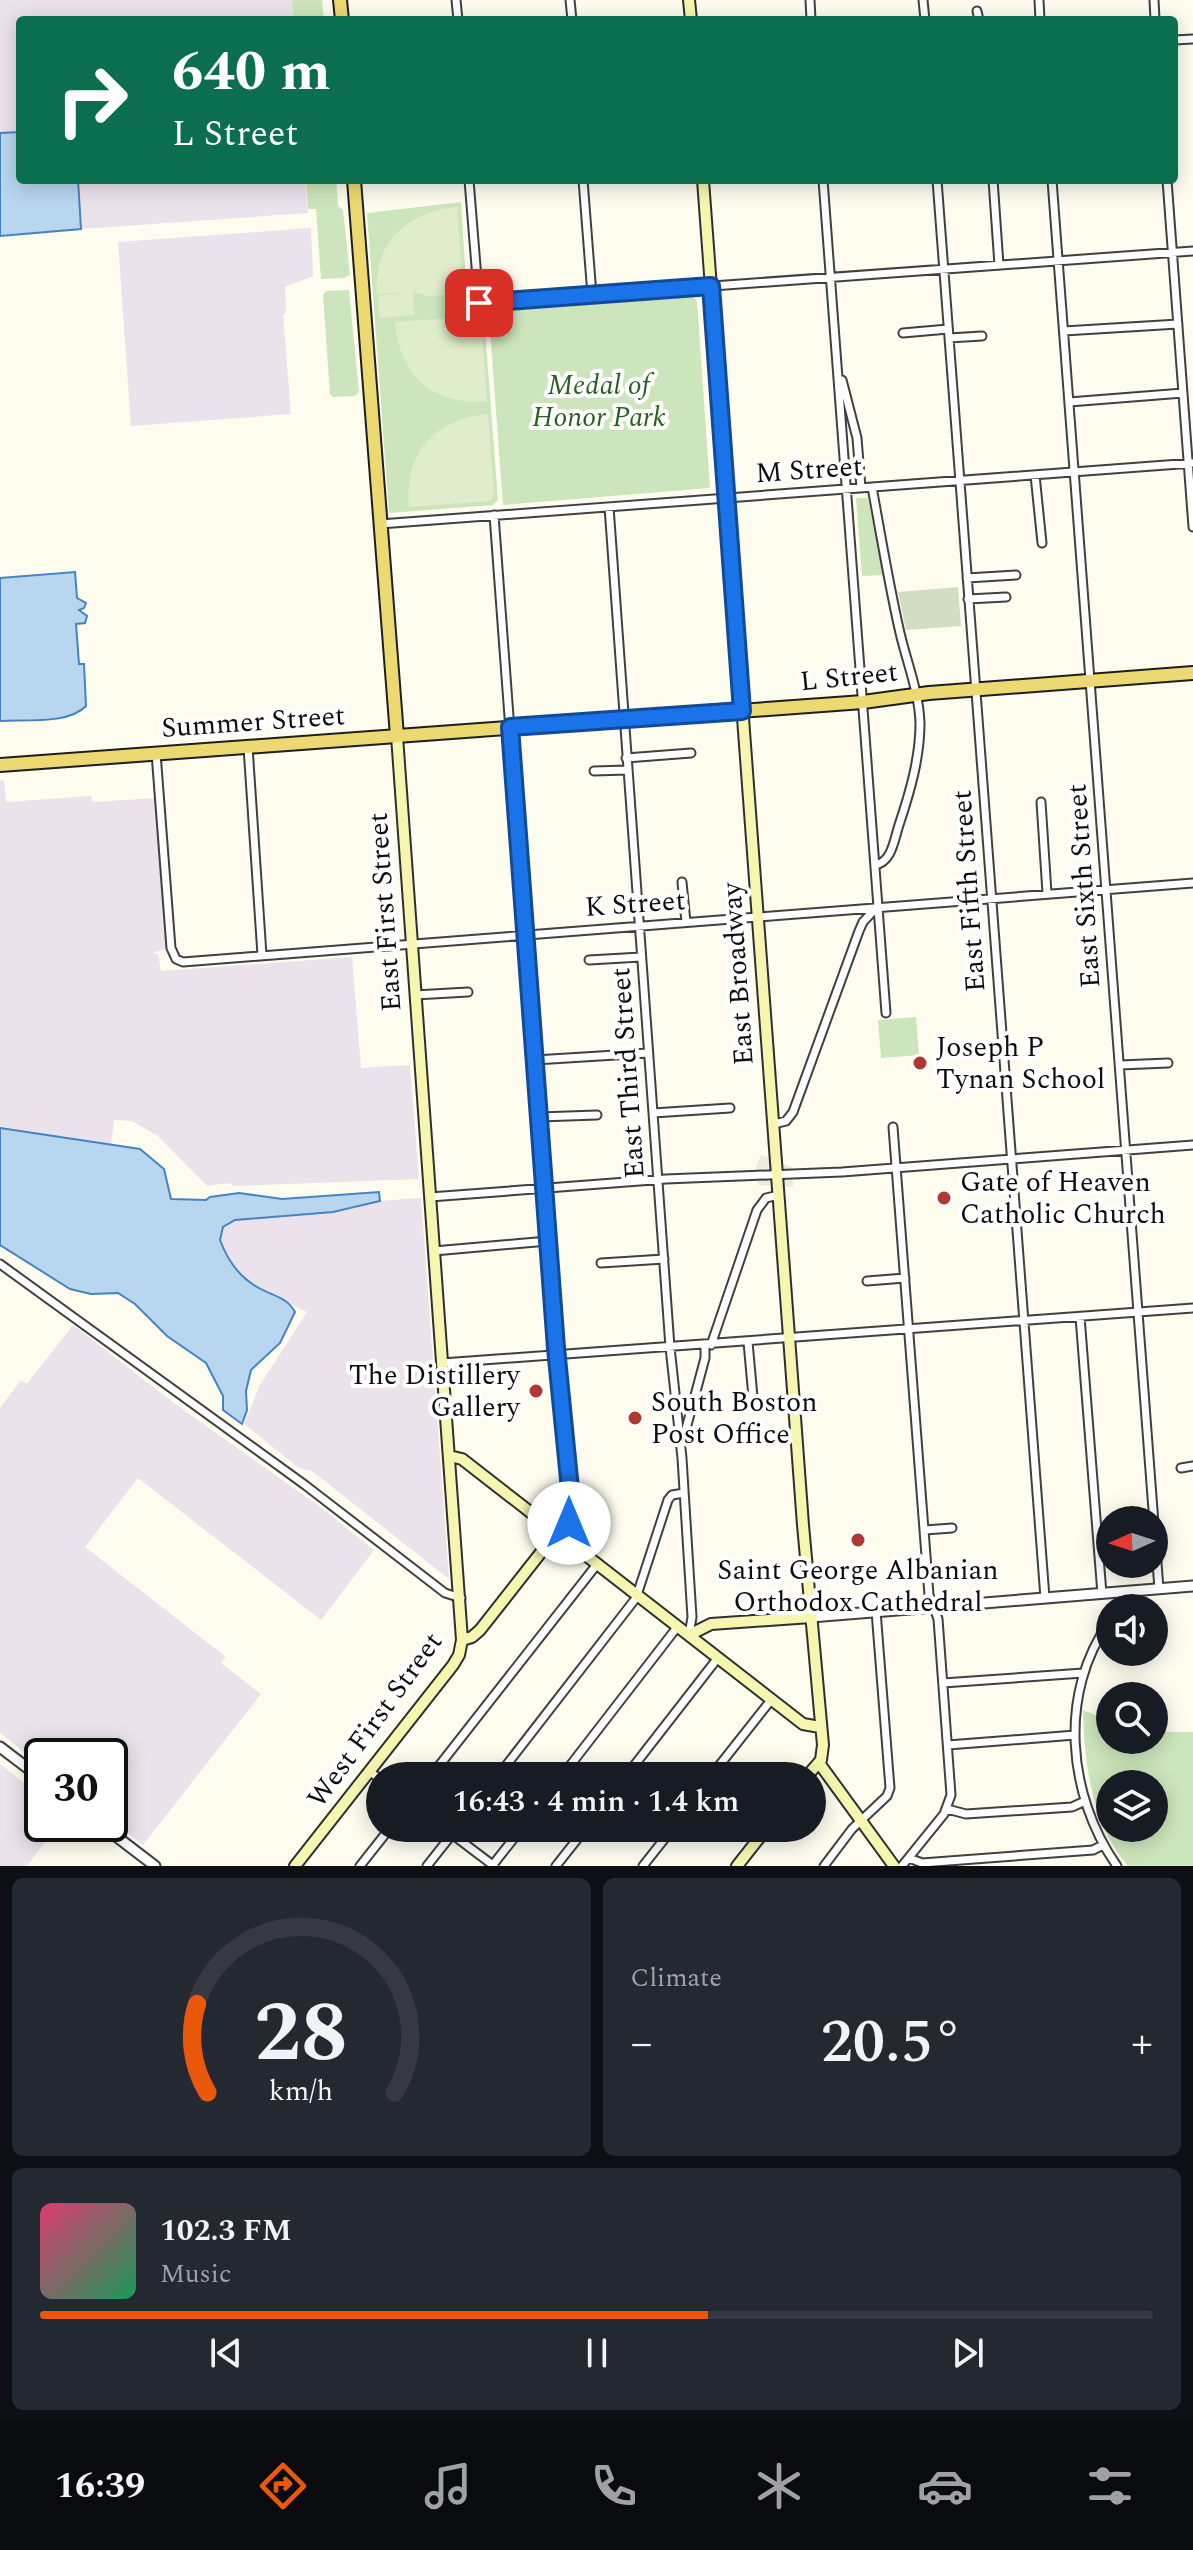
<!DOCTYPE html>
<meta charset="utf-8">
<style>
body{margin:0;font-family:Spectral,serif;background:#242831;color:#f1f3f6;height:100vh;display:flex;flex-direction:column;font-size:30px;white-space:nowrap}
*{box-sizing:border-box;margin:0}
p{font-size:26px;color:#9ea1a6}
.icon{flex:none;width:44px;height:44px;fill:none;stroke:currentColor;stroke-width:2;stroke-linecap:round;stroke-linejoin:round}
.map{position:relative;height:1866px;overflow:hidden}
.panel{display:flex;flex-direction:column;gap:12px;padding:12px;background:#0d0f14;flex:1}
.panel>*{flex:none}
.guide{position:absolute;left:16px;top:16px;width:1162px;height:168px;border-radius:8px;box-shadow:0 4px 20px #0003;background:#0b6e4f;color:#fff;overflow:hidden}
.needle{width:52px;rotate:267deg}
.buttons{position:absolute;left:1096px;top:1506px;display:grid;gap:16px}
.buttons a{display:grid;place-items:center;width:72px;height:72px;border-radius:50%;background:#171b24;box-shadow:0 4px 20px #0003;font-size:40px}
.speed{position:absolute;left:24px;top:1738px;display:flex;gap:16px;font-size:40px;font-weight:700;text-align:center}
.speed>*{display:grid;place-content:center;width:104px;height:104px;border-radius:50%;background:#171b24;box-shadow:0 4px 20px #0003;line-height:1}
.speed .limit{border:4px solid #111;border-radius:12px;background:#fff;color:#111}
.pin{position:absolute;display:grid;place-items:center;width:68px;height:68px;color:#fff;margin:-34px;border-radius:16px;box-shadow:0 4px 12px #0006}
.me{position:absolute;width:88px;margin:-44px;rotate:0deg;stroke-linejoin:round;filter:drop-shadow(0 0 6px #0008)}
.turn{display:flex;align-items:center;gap:28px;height:168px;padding:0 24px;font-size:36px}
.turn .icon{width:104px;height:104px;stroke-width:2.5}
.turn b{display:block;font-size:56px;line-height:68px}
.big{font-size:60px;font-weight:600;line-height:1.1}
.panel .widget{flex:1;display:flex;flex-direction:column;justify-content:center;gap:12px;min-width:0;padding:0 28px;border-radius:12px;background:#242831}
.panel .dial{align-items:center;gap:0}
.dial svg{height:208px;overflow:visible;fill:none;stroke:#363941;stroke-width:7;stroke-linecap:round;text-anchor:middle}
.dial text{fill:#f1f3f6;stroke:none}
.song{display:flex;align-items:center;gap:24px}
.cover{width:96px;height:96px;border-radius:12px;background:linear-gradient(135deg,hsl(340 70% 55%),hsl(150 70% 35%))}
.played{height:8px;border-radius:4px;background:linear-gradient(90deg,#ea580c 60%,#363941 60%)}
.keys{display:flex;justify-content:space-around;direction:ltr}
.heat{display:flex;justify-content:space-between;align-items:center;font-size:44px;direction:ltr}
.panel .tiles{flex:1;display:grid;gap:12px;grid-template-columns:1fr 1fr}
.widget:last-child{grid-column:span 2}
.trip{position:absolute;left:366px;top:1762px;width:460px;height:80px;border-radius:40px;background:#171b24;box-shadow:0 4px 20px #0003;font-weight:600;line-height:80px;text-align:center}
.dock{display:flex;height:128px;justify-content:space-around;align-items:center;background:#090b0e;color:#9ea1a6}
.dock .icon{width:56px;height:56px}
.dock .active{color:#ea580c}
.dock b{font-size:36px;color:#f1f3f6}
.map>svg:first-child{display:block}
</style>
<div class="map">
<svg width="1193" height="1866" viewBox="0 0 1193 1866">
<rect width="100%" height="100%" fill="#fdfcef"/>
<path fill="#ebe2eb" d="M0,0H292L293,20H20V132L0,133Z
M78,180H305L308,213L81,229Z
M311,228L313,276L285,287L286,313L283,315L291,414L131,426L118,242Z
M4,780L6,802L91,796L93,802L156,798L166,949L152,953L158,954L161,971L352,957L361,1068L410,1065L419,1179L234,1186L228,1183L207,1186L158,1136L132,1121L114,1120L111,1144L0,1128V781Z
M421,1198L449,1579L312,1471L299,1468L244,1424L260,1385L307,1312L248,1282L231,1262L220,1240V1233L227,1223L246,1217L348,1210L380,1201Z
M73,1325L178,1406L319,1506L374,1550L321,1620L138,1478L85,1547L226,1657L221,1663L261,1694L143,1845L110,1819V1756H42V1766L0,1733V1408L21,1380L27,1384Z
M0,1764L42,1797V1824H59L27,1866H0Z"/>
<path fill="#cde5bc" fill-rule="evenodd" d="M292,0H322L324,20H293Z
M306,180H336L338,206L343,210L350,275L344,278L321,279L316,209H308Z
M461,202L468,313L478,314L484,317L498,500L493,505L389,513L367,213Z
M349,290L359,392L355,396L333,397L330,394L323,295L326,291Z
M693,297L697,301L710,488L503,505L489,317L492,312Z
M856,498H868L883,575L862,576Z
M916,1017L919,1055L881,1058L878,1020Z
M1083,1710L1110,1721V1740H1154V1732H1193V1866H1128C1092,1824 1084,1763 1083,1710ZM1110,1784H1154V1828H1110Z"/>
<path fill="#d2dec2" d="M958,587L961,626L906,630L898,592Z"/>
<path fill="#dfedcc" d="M457,207L463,290L459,294L429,296L413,292L414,315L379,318L378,296L406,293L377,294C373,242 408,212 457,207Z
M477,316L481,320L487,401C432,406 400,376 395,322Z
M488,414L494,496L490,501L409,507C404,452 434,419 488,414Z"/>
<path fill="#edebde" d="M761,1155L792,1167L793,1187L758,1185L756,1166Z"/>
<path fill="#b8d6f0" stroke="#4684c1" stroke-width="2" d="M20,132V180H78L81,229L0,236V133Z
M75,572L77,598L86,603L84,608L79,610L87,616L85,623L76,624L79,664H84L86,706C68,725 24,719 0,721V578Z
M0,1128L140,1149L164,1169L171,1199L206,1200L210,1197L239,1193L282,1199L379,1192L380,1201L333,1212L235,1220L223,1227L220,1240C227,1259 240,1278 259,1288C273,1296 287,1297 295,1312L280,1343L251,1370L246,1391L247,1410L242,1424L223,1410V1396L206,1363L167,1336L135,1304L118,1293L91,1294L70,1289L0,1245Z"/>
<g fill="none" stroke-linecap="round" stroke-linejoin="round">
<defs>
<path id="minor" d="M456,0L458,20
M570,0L572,20
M810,0L811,20
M923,0L925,20
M1039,0L1040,20
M1154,0L1155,20
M977,11L979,20
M1174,40L1193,39
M469,180L479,303L1193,251
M583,180L592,295
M823,180L886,1013
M937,180L1045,1598
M993,180L999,265
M1052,180L1159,1589
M1167,180L1193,527
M1064,331L1178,324
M903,333L948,329
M949,338L982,336
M842,380L857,438L861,488
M1069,402L1183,393
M1035,475L1042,543
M872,487C881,536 889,585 900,633C907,663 919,692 920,723C920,758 910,792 899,825C894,840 892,862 875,865
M609,507L670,1347L682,1458L692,1617L689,1635
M494,515L556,1348L571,1499L569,1523L563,1535
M380,524L1193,463
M967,578L1016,575
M968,599L1006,597
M248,747L262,955
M156,753L171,948L176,959L183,962L1193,883
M626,758L691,753
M594,771L627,770
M1041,802L1047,893
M682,882L686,922
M589,960L641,957
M415,995L468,992
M535,1060L648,1053
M1120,1065L1168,1063
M653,1113L730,1108
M539,1117L597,1115
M774,1124L786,1121L793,1112L859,931L863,922L877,907
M893,1127L929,1595L938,1619L951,1795L944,1814L902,1866
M430,1197L666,1179L842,1172L1193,1145
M434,1251L548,1241
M601,1263L664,1259
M0,1264L305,1485L445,1593L461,1598
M867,1281L905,1278
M1080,1317L1102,1594
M748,1342L754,1408
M711,1345L757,1210L766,1198L779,1195
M442,1363L1193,1308
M683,1440L705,1358V1345
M1181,1468L1193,1466
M925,1530L952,1528
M1122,1608L1129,1600V1592
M1110,1621C1058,1692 1067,1795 1117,1866
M943,1683L1083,1673
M948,1745L1075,1735
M369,1771L380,1779
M431,1776L598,1563
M498,1776L636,1598L668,1500L672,1495L684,1493
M562,1776L678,1626
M626,1776L717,1659
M711,1776L771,1700
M947,1809L966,1814L1072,1807L1085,1801
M444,1828L494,1866
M909,1858L922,1863L1093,1850L1103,1845
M360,1866L390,1828
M427,1866L457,1828
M492,1866L522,1828
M556,1866L586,1828
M643,1866L673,1828
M824,1866L852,1829L887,1796L890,1788L876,1611"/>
<path id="tertiary" d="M811,1617L1193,1586
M0,1747L42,1779
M100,1824L155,1866"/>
<path id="secondary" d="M689,0L691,20
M703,180L803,1525L823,1745L821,1760L807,1776
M449,1456L462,1459L803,1724L820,1727
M689,1635L711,1624L811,1617
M462,1640L472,1637L480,1630L557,1532
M819,1763L894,1866
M295,1866L453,1665L459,1655L462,1640L397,736
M737,1866L767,1828"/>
<path id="primary" d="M340,0L342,20
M354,180L397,736
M0,765L863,702L929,693L1193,673"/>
</defs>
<use href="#minor" stroke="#404040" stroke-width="11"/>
<use href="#tertiary" stroke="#404040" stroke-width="13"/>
<use href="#secondary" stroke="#2f2f2f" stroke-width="14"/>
<use href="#primary" stroke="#1e1e1e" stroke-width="16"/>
<use href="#minor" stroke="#fff" stroke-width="7"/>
<use href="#tertiary" stroke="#fff" stroke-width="9"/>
<use href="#secondary" stroke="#f7f6b0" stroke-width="10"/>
<use href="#primary" stroke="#ecd971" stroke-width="12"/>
</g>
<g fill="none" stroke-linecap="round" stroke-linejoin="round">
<defs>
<path id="route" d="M479,303L711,286L742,711L510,727L556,1348L571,1499L569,1523"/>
</defs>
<use href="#route" stroke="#114b97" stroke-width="20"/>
<use href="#route" stroke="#1a73e8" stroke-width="14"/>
</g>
<g fill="#b03832" stroke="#fff" stroke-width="3">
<circle cx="920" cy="1063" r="8"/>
<circle cx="944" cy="1198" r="8"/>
<circle cx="536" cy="1391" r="8"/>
<circle cx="635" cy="1418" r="8"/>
<circle cx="858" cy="1540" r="8"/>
</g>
<g text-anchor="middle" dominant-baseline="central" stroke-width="8" stroke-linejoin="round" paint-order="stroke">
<g font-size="28" font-style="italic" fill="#2a5f24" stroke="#fff">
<text x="599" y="385">Medal of<tspan x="599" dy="32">Honor Park</tspan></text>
</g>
<g font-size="28" fill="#0d0d0d" stroke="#fff">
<text transform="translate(809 470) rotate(-4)">M Street</text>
<text transform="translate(849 677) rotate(-6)">L Street</text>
<text transform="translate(253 722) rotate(-4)">Summer Street</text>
<text transform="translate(1084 886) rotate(-94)">East Sixth Street</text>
<text transform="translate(969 891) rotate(-94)">East Fifth Street</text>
<text transform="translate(635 904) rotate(-4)">K Street</text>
<text transform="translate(385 912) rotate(-94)">East First Street</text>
<text transform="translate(738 974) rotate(-94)">East Broadway</text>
<text transform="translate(628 1073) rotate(-94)">East Third Street</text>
<text transform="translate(375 1720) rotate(-54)">West First Street</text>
</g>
<g font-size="28" fill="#0d0d0d" stroke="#fff" text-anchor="start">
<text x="936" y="1047">Joseph P<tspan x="936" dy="32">Tynan School</tspan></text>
<text x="960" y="1182">Gate of Heaven<tspan x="960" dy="32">Catholic Church</tspan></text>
<text x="520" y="1375" text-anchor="end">The Distillery<tspan x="520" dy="32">Gallery</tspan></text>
<text x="651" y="1402">South Boston<tspan x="651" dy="32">Post Office</tspan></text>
<text x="858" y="1570" text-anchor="middle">Saint George Albanian<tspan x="858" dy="32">Orthodox Cathedral</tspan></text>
</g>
</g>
</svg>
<div class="buttons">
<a><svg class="needle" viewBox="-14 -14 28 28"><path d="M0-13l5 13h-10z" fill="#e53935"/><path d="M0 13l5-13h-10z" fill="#9ea1a6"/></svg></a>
<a><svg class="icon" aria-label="sound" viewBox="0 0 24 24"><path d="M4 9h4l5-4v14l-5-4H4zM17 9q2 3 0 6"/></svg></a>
<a><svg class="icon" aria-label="search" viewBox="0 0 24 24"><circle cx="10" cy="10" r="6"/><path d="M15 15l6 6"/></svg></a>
<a><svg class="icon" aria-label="layers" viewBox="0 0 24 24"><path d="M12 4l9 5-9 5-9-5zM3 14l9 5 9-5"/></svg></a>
</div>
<div class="speed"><div class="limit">30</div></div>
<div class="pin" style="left:479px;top:303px;background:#d93025"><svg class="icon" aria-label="arrive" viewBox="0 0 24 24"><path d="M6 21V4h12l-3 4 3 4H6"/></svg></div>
<svg class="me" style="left:569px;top:1523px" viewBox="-20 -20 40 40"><circle r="19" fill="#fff"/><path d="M0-13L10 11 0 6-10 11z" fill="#1a73e8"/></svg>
<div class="trip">16:43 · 4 min · 1.4 km</div>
<div class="guide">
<div class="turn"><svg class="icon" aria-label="right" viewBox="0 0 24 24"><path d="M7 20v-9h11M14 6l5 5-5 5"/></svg><div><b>640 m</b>L Street</div></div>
</div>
</div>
<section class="panel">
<div class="tiles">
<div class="widget dial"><svg viewBox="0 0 100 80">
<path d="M14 69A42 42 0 1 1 86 69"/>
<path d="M14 69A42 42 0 0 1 10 35" stroke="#ea580c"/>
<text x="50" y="56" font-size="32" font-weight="700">28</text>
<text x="50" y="72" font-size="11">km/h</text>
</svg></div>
<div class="widget"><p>Climate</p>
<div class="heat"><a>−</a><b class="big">20.5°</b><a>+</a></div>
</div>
<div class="widget">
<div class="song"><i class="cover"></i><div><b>102.3 FM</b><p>Music</p></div></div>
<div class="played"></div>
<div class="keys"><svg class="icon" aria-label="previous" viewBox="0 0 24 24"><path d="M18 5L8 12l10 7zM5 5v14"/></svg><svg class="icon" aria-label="pause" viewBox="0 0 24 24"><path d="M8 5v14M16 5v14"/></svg><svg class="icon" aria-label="next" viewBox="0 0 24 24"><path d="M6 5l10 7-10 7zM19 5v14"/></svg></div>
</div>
</div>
</section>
<nav class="dock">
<b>16:39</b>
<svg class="icon active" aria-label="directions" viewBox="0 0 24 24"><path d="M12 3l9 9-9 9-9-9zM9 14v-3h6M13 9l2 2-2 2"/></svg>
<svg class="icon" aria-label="music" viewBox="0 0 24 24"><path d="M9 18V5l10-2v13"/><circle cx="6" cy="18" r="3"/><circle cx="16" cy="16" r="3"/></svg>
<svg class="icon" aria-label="phone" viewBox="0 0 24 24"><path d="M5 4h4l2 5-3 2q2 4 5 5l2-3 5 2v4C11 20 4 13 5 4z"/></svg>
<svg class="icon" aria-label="climate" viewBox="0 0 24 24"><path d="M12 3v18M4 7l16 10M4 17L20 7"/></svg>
<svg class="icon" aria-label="car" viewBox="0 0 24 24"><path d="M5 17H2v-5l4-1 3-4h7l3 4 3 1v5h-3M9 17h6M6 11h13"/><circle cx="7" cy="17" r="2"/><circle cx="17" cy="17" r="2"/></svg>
<svg class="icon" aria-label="filters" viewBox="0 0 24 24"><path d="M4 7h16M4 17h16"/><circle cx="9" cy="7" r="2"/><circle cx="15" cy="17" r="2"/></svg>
</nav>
